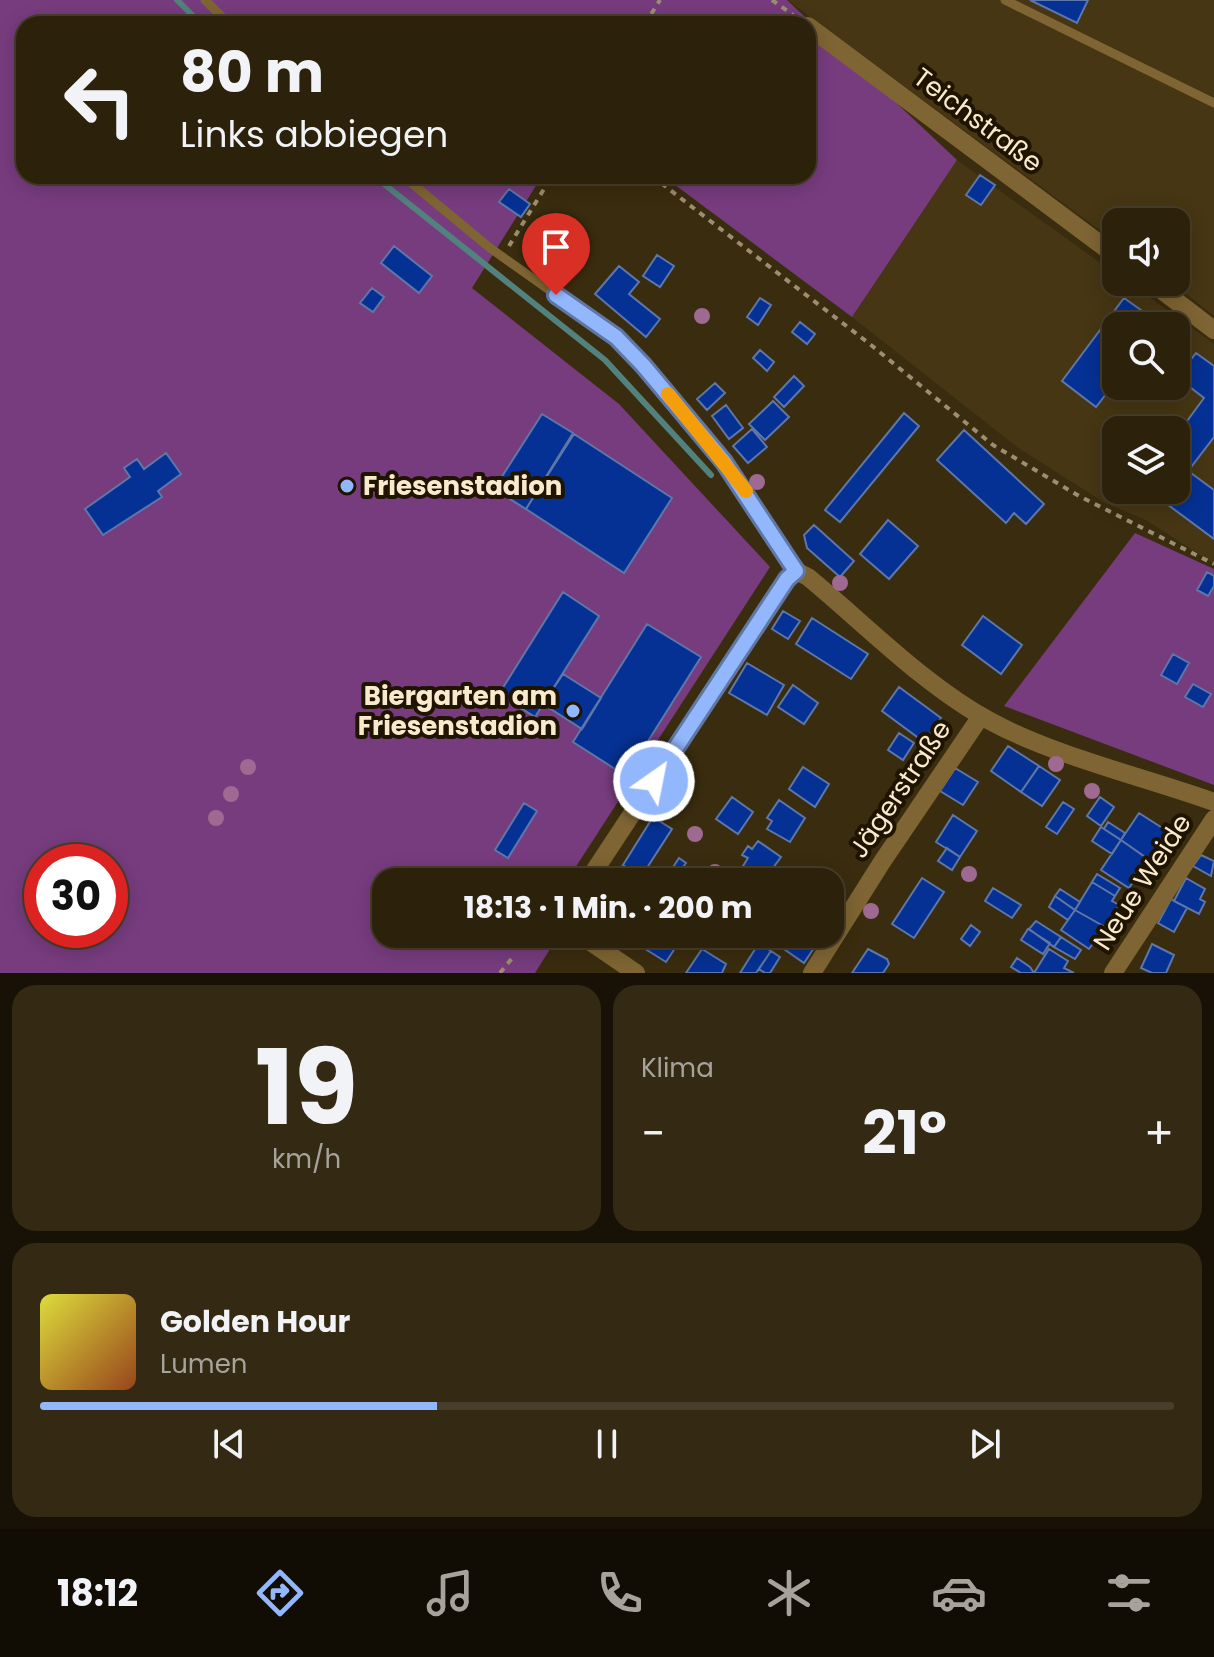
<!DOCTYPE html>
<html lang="de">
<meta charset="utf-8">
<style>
body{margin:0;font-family:Poppins,sans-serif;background:#342913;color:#f1f3f6;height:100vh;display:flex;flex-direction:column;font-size:30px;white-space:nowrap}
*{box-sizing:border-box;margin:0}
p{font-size:26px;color:#a6a39c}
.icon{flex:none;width:44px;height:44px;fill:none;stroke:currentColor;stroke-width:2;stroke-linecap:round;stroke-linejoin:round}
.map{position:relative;height:973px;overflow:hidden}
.panel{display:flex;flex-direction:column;gap:12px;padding:12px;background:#181206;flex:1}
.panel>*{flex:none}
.hud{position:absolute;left:16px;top:16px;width:800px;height:168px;border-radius:24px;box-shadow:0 4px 20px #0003,0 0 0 2px #483e2b;background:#2c210a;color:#f1f3f6;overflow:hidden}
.fabs{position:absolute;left:1102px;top:208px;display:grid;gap:16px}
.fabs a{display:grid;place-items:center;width:88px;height:88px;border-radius:16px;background:#2c210a;box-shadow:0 4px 20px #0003,0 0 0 2px #483e2b;font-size:40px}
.speed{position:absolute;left:24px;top:844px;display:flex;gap:16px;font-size:40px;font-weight:700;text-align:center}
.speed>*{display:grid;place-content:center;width:104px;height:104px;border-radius:50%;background:#2c210a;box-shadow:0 4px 20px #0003,0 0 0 2px #483e2b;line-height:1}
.speed .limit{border:12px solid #d22;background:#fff;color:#111}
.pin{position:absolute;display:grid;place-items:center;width:68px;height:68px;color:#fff;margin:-82px -34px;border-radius:50% 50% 50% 0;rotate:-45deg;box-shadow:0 0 8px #0007}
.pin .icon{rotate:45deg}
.me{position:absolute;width:88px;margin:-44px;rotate:33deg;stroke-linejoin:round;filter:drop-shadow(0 0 6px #0008)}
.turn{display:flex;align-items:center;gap:28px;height:168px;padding:0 32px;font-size:36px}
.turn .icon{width:104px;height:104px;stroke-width:2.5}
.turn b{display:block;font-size:56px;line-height:68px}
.big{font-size:60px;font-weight:700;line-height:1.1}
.panel .card{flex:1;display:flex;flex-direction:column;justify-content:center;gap:12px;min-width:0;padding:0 28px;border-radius:24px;background:#342913}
.panel .dial{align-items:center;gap:0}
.dial b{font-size:104px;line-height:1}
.song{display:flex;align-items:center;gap:24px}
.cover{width:96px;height:96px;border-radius:12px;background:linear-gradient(135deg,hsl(60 70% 55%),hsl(20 70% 35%))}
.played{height:8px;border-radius:4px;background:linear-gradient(90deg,#93b7fd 35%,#483e2b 35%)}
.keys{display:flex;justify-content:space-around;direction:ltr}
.heat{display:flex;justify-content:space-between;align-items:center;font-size:44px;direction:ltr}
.panel .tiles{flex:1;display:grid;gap:12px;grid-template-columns:1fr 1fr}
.card:last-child{grid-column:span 2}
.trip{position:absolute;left:372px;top:868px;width:472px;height:80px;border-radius:24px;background:#2c210a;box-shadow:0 4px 20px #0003,0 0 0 2px #483e2b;font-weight:700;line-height:80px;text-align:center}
.menu{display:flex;height:128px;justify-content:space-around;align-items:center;background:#120d04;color:#a6a39c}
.menu .icon{width:56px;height:56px}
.menu .selected{color:#93b7fd}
.menu b{font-size:36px;color:#f1f3f6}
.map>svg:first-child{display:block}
</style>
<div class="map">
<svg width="1214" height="973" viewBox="0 0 1214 973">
<rect width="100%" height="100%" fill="#3a2c0e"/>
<path fill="#463613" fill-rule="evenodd" d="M787,0H1214V316L1171,282H1176V222H1116V242Z
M957,160L1116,274V282H1128L1214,344V564L1146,520L1105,503L1017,447L852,317ZM1116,326H1176V386H1116ZM1116,430H1176V490H1116Z"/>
<path fill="#773c7e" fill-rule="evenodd" d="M0,0H787L957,160L852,317L663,176H808V24H24V176H542L472,288L619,404L770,567L566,882H386V934H552L557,938L535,973H0ZM42,862H110V930H42Z
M1135,533L1214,569V785L1004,706Z"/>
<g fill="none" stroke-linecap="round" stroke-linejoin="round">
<path stroke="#52827e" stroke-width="6" d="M177,0L201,24
M374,176L605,360L711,475"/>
</g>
<path fill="#053194" stroke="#5e77a8" stroke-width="2" d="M1030,0H1088L1077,23Z
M980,175L995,185L981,205L966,195Z
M509,189L530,204L521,217L499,202Z
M394,246L432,276L419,293L381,263Z
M657,255L674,266L660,287L643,276Z
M619,266L639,282L629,294L660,319L646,337L595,294Z
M372,288L384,297L373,312L360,303Z
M760,298L771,305L758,325L747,317Z
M1124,298L1159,323L1157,326H1116V381L1096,407L1062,381Z
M800,322L815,334L807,344L792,332Z
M760,350L774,362L767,371L753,358Z
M1196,353L1214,366V437L1188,471L1176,462V436L1204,398L1177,377Z
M794,376L804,386L784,407L774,397Z
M715,383L725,393L707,410L697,399Z
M773,401L789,417L765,440L749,424Z
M726,405L743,428L729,439L712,416Z
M904,413L919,426L840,522L825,510Z
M542,414L573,433L526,509L494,489Z
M752,429L767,447L748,463L733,446Z
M964,430L1044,504L1026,524L1014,513L1006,523L937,460Z
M574,434L672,498L624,573L526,509Z
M166,453L181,474L158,491L162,497L103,535L85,509L130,477L124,468L137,459L144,469Z
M1176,462L1214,490V539L1148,490H1176Z
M888,520L918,546L889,579L860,554Z
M814,525L854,561L840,577L807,548L804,535Z
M1207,572L1214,576V586L1208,596L1197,590Z
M563,592L599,616L535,717L499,694Z
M783,611L800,621L788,639L772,629Z
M983,616L1022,645L1001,674L962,645Z
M812,618L868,654L851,679L796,644Z
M647,624L701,657L626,776L573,742Z
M1173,654L1189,663L1177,684L1161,675Z
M747,663L784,685L767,715L729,693Z
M563,674L601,698L582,729L543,704Z
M1193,684L1211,694L1203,707L1185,697Z
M793,685L818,703L804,724L778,707Z
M899,687L941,718L924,742L882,711Z
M899,733L914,743L903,760L888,750Z
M1008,746L1039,766L1021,792L991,771Z
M1039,766L1060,780L1042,806L1021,792Z
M803,767L829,784L815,807L789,789Z
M955,768L978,782L963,805L940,791Z
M732,797L753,812L738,834L716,819Z
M1100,797L1114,807L1101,826L1087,816Z
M779,800L805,818L790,842L767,829L772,821L767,818Z
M1063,802L1074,809L1057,834L1046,827Z
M524,803L537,811L508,858L495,850Z
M1139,813L1167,831L1148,859L1121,840Z
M953,815L977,831L960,857L936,842Z
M653,817L672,829L641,877L623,865Z
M1108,822L1125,833L1121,840L1104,829Z
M1101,827L1121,840L1112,854L1092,841Z
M1121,840L1148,859L1129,888L1101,870Z
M758,841L781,857L764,880L743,866L748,858L742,855L748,846L752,849Z
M947,848L960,857L952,870L938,861Z
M1201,855L1214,861L1211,876L1193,866Z
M679,858L686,863L672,882L666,878Z
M623,865L641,877L650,882H628L617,875Z
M648,867L666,878L672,882H650L641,877Z
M1097,874L1120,888L1115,896L1092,882Z
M922,878L944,892L914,938L892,924Z
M1186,878L1205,889L1200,899L1205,902L1199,914L1174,901Z
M1092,882L1115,896L1112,901L1119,905L1105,927L1075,910Z
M993,888L1021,905L1012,918L985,901Z
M1060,889L1080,902L1075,910L1055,896Z
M1055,896L1075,910L1068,920L1049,907Z
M1171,899L1187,908L1174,932L1158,923Z
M1075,910L1105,927L1089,949L1061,930Z
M1036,921L1061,937L1054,947L1029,929Z
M971,925L980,932L970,946L961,939Z
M1028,929L1050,943L1043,954L1021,940Z
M650,934H673L681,939L666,962L642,947Z
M775,934H823L804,963L771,940Z
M1061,937L1081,950L1075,959L1054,947Z
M759,943L771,951L756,973H740Z
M1152,944L1174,955L1166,973H1152L1141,968Z
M702,949L726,964L722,973H686Z
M868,949L887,959L889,964L883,973H852Z
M1049,949L1068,961L1064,968L1074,973H1034Z
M771,951L780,957L770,973H765L759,969Z
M1017,958L1030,967L1034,973H1021L1011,967Z"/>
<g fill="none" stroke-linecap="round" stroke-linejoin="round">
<path stroke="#9d8e71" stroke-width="4" stroke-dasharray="6 6" stroke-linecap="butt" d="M772,0L793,15
M645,24L660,0
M652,176L871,345L993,445L1079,496L1214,564
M509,246L552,176
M500,973L513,957"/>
<path stroke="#7f6533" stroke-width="9" d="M205,0L229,24
M1005,0L1214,103
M403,176L490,248L610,333L632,353L724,462L796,571"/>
<path stroke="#7f6533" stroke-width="18" d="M808,26L1116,256
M1151,282L1214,330
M587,882L787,579L796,571L808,577C865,624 925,686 990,721C1054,756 1144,777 1214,802
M579,934L636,973
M812,973L882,862L981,716
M1113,973L1214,819"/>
</g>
<g fill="#9f6a91">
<circle cx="558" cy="250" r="8"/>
<circle cx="702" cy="316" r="8"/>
<circle cx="757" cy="482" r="8"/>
<circle cx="840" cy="583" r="8"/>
<circle cx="1056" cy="764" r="8"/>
<circle cx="248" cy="767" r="8"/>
<circle cx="1092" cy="791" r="8"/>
<circle cx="231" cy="794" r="8"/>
<circle cx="216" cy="818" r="8"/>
<circle cx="695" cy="834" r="8"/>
<circle cx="715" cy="872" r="8"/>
<circle cx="969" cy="874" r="8"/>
<circle cx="871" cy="911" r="8"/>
</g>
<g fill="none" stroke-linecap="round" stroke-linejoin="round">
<defs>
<path id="route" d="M556,295L616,337L643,365L724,462L796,571L787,579L654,781"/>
</defs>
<use href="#route" stroke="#6077a4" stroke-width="20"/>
<use href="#route" stroke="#93b7fd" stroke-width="14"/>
<path stroke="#f59e0b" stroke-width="14" d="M668,394L746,491"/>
</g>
<g fill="#93b7fd" stroke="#1f1400" stroke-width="3">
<circle cx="347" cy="486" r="8"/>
<circle cx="573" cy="711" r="8"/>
</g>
<g text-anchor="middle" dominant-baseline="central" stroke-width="8" stroke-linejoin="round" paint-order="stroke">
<g font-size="26" fill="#f9eace" stroke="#1f1400">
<text transform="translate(978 120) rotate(37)">Teichstraße</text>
<text transform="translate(900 789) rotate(-56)">Jägerstraße</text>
<text transform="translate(1142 882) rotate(-57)">Neue Weide</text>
</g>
<g font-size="26" font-weight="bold" fill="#f9eace" stroke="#1f1400" text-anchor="start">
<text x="363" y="486">Friesenstadion</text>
<text x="557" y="696" text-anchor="end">Biergarten am<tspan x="557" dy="30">Friesenstadion</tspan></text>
</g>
</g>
</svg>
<div class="fabs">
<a><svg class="icon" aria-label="sound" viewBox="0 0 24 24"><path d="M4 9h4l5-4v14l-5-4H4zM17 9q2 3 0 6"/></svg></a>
<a><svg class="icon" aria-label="search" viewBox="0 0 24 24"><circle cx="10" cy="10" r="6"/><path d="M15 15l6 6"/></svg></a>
<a><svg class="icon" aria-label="layers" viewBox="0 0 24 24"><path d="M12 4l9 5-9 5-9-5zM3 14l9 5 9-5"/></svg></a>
</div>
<div class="speed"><div class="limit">30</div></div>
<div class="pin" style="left:556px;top:295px;background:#d93025"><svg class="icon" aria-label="arrive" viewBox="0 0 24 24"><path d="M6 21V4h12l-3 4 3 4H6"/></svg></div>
<svg class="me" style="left:654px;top:781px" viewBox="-20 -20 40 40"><circle r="17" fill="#93b7fd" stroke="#fff" stroke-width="3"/><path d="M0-11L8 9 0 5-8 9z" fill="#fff"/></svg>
<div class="trip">18:13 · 1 Min. · 200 m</div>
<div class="hud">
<div class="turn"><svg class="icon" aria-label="left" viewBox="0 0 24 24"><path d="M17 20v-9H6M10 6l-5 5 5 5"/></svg><div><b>80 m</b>Links abbiegen</div></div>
</div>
</div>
<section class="panel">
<div class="tiles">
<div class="card dial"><b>19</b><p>km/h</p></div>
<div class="card"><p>Klima</p>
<div class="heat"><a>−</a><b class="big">21°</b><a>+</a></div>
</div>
<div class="card">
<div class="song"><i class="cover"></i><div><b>Golden Hour</b><p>Lumen</p></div></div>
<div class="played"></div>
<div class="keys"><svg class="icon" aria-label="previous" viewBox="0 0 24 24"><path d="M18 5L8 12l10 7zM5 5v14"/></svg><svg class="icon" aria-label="pause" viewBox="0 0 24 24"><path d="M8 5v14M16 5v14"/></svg><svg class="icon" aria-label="next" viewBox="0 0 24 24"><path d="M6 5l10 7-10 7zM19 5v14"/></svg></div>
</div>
</div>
</section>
<nav class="menu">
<b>18:12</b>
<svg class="icon selected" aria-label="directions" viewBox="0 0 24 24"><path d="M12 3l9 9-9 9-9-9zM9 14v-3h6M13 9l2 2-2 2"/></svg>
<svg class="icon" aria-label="music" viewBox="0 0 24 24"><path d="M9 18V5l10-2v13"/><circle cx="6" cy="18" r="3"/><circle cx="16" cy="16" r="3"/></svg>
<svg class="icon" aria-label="phone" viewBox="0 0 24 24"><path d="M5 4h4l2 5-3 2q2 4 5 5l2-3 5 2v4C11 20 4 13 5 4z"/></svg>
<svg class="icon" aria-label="climate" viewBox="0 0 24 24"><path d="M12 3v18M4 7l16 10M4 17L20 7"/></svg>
<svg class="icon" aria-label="car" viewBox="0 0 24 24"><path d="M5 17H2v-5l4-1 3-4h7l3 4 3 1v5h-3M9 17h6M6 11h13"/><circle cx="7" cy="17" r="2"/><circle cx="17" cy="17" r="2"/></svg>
<svg class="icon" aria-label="filters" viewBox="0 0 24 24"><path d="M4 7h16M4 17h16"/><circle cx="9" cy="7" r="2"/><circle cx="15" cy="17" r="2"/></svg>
</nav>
